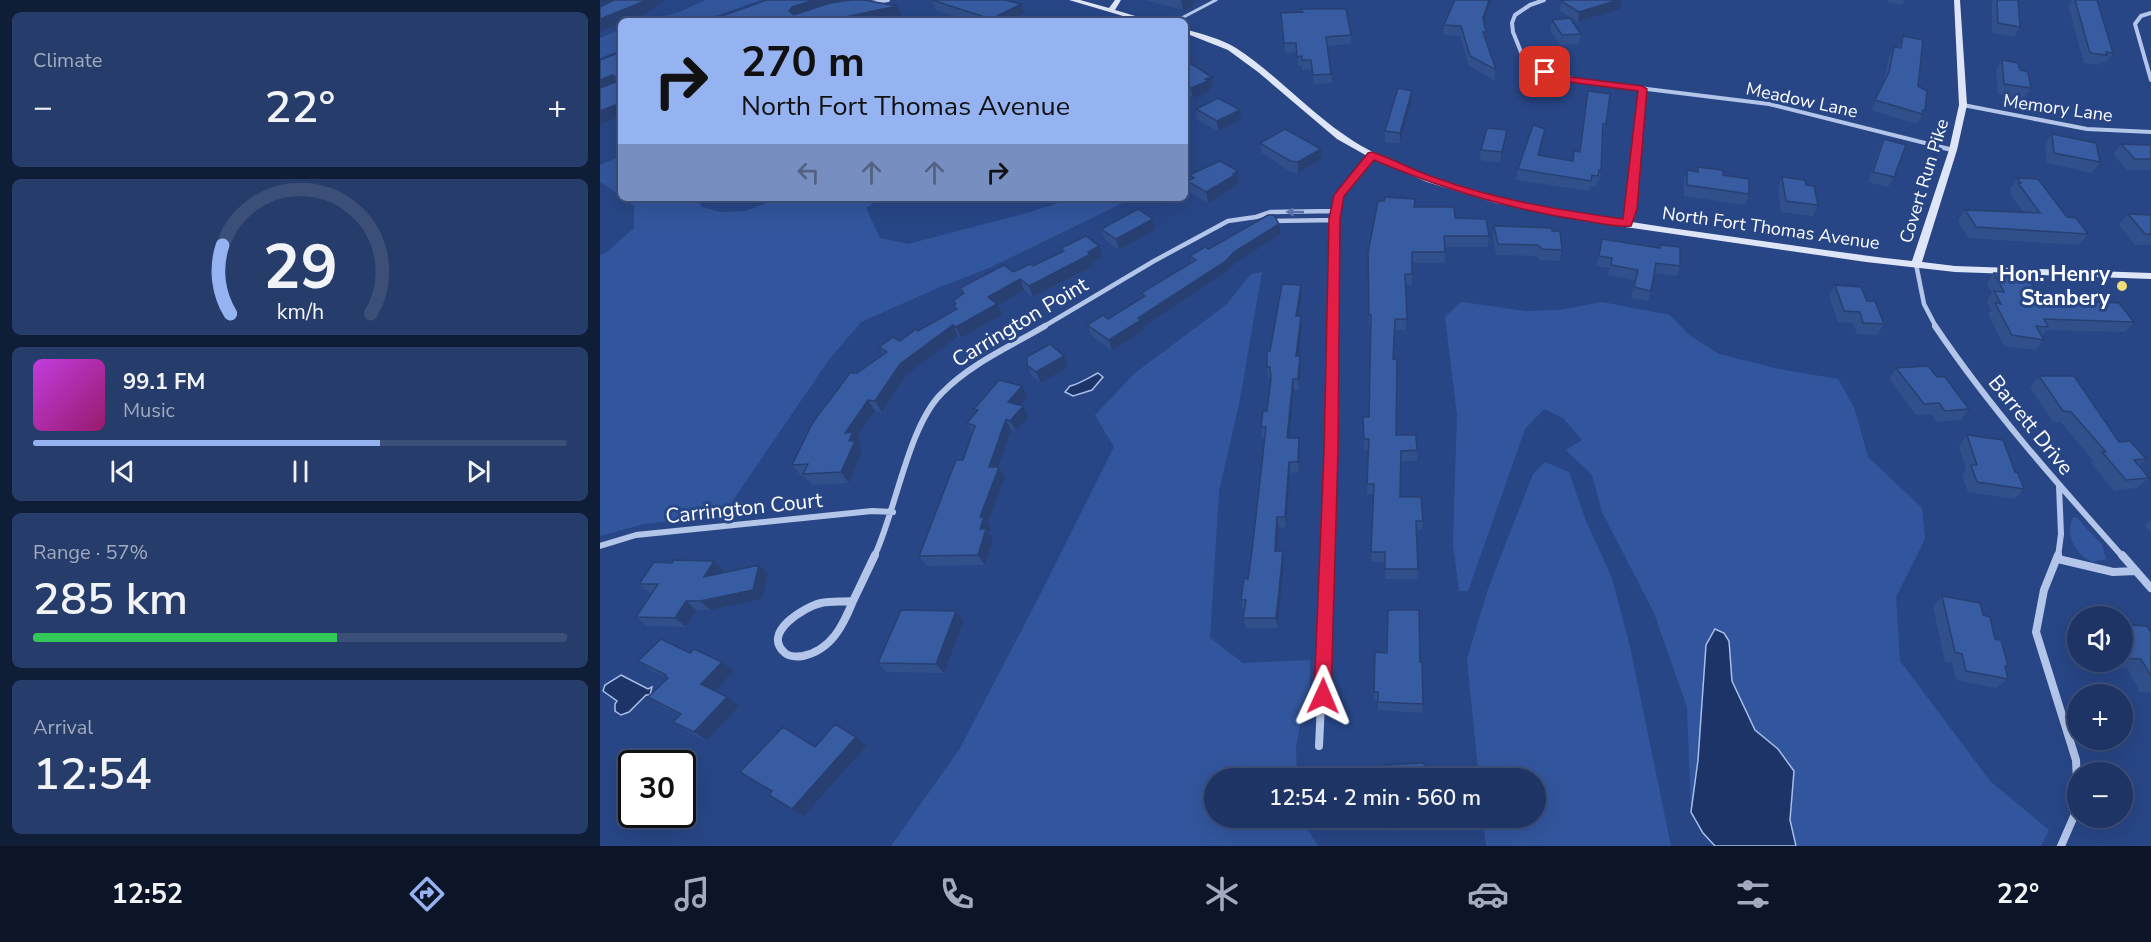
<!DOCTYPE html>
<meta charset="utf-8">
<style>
body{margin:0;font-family:"Nunito Sans",sans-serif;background:#263c6a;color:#f1f3f6;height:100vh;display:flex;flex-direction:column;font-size:22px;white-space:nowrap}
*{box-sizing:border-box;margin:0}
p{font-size:20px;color:#a1aabf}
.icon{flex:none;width:33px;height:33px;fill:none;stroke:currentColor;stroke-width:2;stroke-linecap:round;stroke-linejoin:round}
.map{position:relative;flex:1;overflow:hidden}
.panel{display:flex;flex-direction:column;gap:12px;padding:12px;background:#101d37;width:600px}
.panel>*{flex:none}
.hud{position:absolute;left:18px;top:18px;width:570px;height:183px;border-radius:9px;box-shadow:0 6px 24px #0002,0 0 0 2px #3c4f78;background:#95b2f1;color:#111;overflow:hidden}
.fabs{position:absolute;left:1467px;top:606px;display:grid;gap:12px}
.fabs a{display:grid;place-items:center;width:66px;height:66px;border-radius:50%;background:#1e3464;box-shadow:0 6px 24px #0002,0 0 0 2px #3c4f78;font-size:30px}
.speed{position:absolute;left:18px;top:750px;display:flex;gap:12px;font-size:30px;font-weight:700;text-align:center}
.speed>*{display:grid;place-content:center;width:78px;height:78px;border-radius:50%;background:#1e3464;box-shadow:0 6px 24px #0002,0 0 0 2px #3c4f78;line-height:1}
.speed .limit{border:3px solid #111;border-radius:9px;background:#fff;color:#111}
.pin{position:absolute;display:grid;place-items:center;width:51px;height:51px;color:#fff;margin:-26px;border-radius:12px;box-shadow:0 3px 9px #0006}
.me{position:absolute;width:66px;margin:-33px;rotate:1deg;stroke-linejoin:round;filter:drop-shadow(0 0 4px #0008)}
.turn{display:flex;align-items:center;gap:21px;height:126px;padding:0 24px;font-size:27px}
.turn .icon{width:78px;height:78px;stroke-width:2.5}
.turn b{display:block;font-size:42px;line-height:51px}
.lanes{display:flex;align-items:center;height:57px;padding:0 24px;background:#0003;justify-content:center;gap:30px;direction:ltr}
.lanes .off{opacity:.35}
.big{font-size:45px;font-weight:600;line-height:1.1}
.panel .card{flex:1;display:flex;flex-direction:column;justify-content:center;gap:9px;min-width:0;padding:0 21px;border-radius:9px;background:#263c6a}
.panel .dial{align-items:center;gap:0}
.dial svg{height:156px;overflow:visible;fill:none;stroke:#3c4f78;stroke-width:7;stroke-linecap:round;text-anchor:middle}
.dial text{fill:#f1f3f6;stroke:none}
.song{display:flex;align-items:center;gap:18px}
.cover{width:72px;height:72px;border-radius:9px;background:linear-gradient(135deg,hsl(290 70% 55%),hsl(320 70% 35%))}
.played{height:6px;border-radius:3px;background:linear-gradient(90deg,#95b2f1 65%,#3c4f78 65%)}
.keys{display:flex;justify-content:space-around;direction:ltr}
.heat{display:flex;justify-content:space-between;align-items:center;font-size:33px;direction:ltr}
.charge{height:9px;border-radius:4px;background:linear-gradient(90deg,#34c759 57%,#3c4f78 0)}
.trip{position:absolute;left:604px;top:768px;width:342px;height:60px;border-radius:30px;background:#1e3464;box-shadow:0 6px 24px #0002,0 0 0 2px #3c4f78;font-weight:600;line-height:60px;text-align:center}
.dock{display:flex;height:96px;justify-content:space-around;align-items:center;background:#0c1528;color:#a1aabf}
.dock .icon{width:42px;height:42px}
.dock .selected{color:#95b2f1}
.dock b{font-size:27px;color:#f1f3f6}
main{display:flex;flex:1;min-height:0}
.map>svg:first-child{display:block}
</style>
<main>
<section class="panel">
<div class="card"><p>Climate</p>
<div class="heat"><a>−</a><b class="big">22°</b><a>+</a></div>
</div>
<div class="card dial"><svg viewBox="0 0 100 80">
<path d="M14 69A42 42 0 1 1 86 69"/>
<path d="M14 69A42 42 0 0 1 10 34" stroke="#95b2f1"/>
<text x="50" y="56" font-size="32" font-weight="700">29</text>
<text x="50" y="72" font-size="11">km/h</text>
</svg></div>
<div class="card">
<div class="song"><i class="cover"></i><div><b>99.1 FM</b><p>Music</p></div></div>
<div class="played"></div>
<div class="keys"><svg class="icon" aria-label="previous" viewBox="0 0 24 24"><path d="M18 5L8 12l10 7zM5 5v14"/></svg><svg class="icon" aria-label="pause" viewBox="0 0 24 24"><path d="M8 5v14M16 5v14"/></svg><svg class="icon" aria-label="next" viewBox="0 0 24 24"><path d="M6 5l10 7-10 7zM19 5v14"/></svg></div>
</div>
<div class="card"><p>Range · 57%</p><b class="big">285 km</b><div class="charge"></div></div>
<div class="card"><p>Arrival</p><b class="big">12:54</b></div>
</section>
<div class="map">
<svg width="1551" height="846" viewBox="0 0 1551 846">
<rect width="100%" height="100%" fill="#284686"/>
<path fill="#32569d" d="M106,0H161L101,21H47L79,12Z
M21,29V50L0,58V38Z
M21,156V196L0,182V165Z
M23,198H96L102,207L120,212L146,211L179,198H281L266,208L280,238L308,244L427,213L473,198H533L389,268L340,287L261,322L228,361L123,515L44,524L0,536V255L7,252L34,228V206Z
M662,272L639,404L619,491L610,638L643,663L710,660L709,706L702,714L696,747L697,778H615V818H701L718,846H291L359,750L440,595L514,447L495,415L535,373L626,305L651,274Z
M861,302L926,311L959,310L1002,302L1070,315L1089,335L1119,354L1179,369L1238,379L1254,407L1268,457L1322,508L1325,539L1296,597L1300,661L1390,781L1449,830L1441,846H1196L1190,820L1194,771L1178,749L1155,730L1132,681L1129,641L1098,760L1091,812L1087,707L1054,613L1002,512L992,475L966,450L982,440L963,418L944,409L925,429L868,591H859L853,545L857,415L845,317Z
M945,462L969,472L986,521L1012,578L1030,647L1071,846H886L883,818H936V778H879L867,659L888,589L933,474Z
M1473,517L1477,518L1502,545L1506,559L1492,562C1475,554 1465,535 1473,517Z"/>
<path fill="#1c3467" stroke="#a7bee8" stroke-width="1.5" d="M498,373L503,377L492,390L473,396L465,392L470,386C479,384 488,378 498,373Z
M1115,629L1124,633L1129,641L1132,681L1155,730L1178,749L1194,771L1190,820L1196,846H1115L1103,833L1091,812L1098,760L1106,645Z
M21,675L48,689L52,687L50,695H46L29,712L21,715L15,711V704L17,701L3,691L5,685Z"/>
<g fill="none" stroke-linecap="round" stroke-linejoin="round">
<path stroke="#b3c5e8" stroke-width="3" d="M576,21L616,0"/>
<path stroke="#b3c5e8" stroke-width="4" d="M944,0L930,5L915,15L912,23L913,32L923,57L933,66L951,74L982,81L1169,104L1333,145
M271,3L288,0
M1551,13L1541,16L1535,24L1551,80
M1363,105L1487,129L1551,132
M1037,145L1043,89"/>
<path stroke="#b3c5e8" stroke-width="4.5" d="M1327,144L1353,150
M671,221L735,220
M1028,223L1038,144
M1316,264L1324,304L1336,327
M443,327L554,261L628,221L656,217L671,212L735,211
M733,327L735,211L739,195L772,155"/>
<path stroke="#b3c5e8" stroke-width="6" d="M1335,326C1390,408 1457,483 1523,557
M0,546L36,535L272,511L293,512
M274,557C296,511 308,426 342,393C370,364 411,346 445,326
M728,557L733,326
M1458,557L1461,534L1459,486"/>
<path stroke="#b3c5e8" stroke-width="8" d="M1458,555L1444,590L1436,632L1476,760L1478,805
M1522,555L1551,588
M1458,559L1513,572L1535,571
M253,601C243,626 231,650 203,656C196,657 190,657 185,653C161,633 204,607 221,603C231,601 242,602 253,601Z
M253,601L275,555
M719,746L728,555
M1461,846L1478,807"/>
<path fill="#dde5f7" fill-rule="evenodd" d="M469,0H480L509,8L515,0H521L515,10L552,21H540Z
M1354,0H1360L1367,105L1357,150L1322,262L1355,266L1551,273V279L1355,272L1266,262L991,222L896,203L827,182L769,157L737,139L658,72L628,50L585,33V29C601,34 622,39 636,48C685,80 723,129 777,154C878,201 983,215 1092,231C1165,241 1238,253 1312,261L1349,150L1359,105Z"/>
</g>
<path fill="#304f8b" d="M332,0L424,13L409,21H370L336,10Z
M545,0H596L592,8L583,10Z
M966,0H1022L1020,9L978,22L960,11L961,1Z
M1288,0H1304L1302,5L1287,2Z
M1392,0H1418L1420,27L1414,37L1392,33Z
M1472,0H1497L1513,53L1506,63L1502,62L1500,65L1484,63L1468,6Z
M700,9L751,35V44L727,46L731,74L732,83L714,84L712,69L702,70V66H698L697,52L685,53L681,13L700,12Z
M952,20L981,34L979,44L960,45L950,30Z
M884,22L886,32L885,40L896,70L894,80L869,66L860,36L844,35V25Z
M1303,36L1325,110L1320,120H1319L1316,124L1271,110L1284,81L1289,57L1294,47L1298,48Z
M21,52V116L0,125V60Z
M1402,60L1431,88L1424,99L1398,94L1396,70Z
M585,64L613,87L609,89L610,91L593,98L585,93Z
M988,91L1006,124L1003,135L1001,171L999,181H997L996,187L990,186L989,191L916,180L918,169L945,129L939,156L973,161L979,152Z
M811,102L800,143L785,142V131Z
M596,109L641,120L618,131L597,120Z
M1452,134L1500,162L1492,173L1447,163L1445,144Z
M1284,139L1294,177L1288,187L1268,182L1279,149Z
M906,141L900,163L880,160L881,150Z
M660,143L721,160L698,173L691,172L662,153Z
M1521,144L1551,145V170H1527L1513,154Z
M1098,167L1123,175L1149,194L1145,205L1084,196V180L1087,170L1096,171Z
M589,175L639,182L636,184V186L608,203L590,192L587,181L590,179Z
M1182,177L1206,185L1218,205L1213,216L1181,212L1178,188Z
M1417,178L1488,234L1479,245L1368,238L1358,221L1365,210L1424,213L1410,194L1412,192L1410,189Z
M815,199L814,207L855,218L889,236L888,247H845V263H812V285H805L806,330H795L793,359L796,435L817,450V461H800V497L823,521L822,530H816L818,569L817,579H785V562H771L773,494H767L769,450H764V439L769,417L771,325H769L768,253L784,201Z
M1528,214L1551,215V245H1535L1519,225Z
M553,219L555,230L519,250L505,240L501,229Z
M894,226L952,231L962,250L959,261L940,260L936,256L896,255L893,237Z
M681,234L636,263L627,271L543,327L544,330L512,351L491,335L487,325L508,319L542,298L541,293L591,263L590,256Z
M1002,239L1059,248L1060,245L1080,266L1077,276L1054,273L1051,291L1048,301L1031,298L1035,280L1008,275L1009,268L996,266Z
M499,246L502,257L492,263L493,266L433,297L424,290L398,305L402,315L361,338L358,336L306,375L282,412L275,411L257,437L261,443L259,447L262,452L249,483L212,485L204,476H201L192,465L257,373L283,354L279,347L300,341L355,310L353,306L355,305L353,301L362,294L360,288L433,266L462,252L461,248Z
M1394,273L1441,300L1534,322L1525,332L1446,330L1442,336L1444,340L1435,350L1404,346L1388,314L1391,310L1387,301L1392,293L1387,283Z
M701,285L702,296L699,316H701L702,327L698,356H700L701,367L699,390H694L689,438L700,449L699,472L690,473L686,527L679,528L678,551L684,561L678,628H646L643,618L644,609H643L641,600L648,579L652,551L665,438H662L661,427L667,411L671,378H668L667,367L670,351Z
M1235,285L1267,301L1284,324L1277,335L1257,334L1253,323L1238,322L1229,296Z
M464,356L468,367L441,383L432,376L427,365Z
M1296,368L1337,377L1369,409L1361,420L1337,422L1331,414L1316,415L1289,379Z
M1439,376L1519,442L1546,459L1539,466L1549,478L1537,488L1514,491L1491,463L1493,461L1461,422H1453L1430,387Z
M427,397L420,405L423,406L428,417L416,431L411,430L398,467H399L405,477L388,523L391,527L389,533L393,540L385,565L327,566L319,556L363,460L373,433L367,423L376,412L374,409Z
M1367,435L1415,472L1424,489L1414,499L1368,492L1362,475L1366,470L1359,446Z
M1551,520V532L1544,525Z
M123,570L122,573L168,574L162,599L111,610H96L86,627L47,626L36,617L52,593H50L39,584Z
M1342,596L1383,615L1408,666L1405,668L1408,679L1396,688L1356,680L1352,663L1345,661L1333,606Z
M364,621L344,673L287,672L278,663Z
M1528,625L1551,631V693L1540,692L1527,668L1507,667L1505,662H1522V629Z
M775,652L820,662L823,704L822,713L778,710V700H774Z
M90,653L122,662L134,671L115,691L139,706L107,741L87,731L73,722L80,715L61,706L48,697L68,678L52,671L38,661Z
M789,818H829L828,828L790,831Z"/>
<path fill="#274071" d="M0,0H22L0,10Z
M44,0H65L46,13L26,21H21V23L0,32V19Z
M214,0H263L197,17L189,11L192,7Z
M581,0H596L592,8L583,10Z
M889,0H891L882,28L883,18Z
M1018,0H1022L1020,9L978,22L979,12Z
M421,4L424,13L409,21H392L391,19Z
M297,6L301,15L276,21H235L241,18Z
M12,75L20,85L0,94V80Z
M612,77L613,87L609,89L610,91L593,98L591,88L605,79Z
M812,91L811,102L800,143V133Z
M15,105L21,114V116L0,125V111Z
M640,110L641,120L618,131L617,121Z
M945,129L943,140L936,166L938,155Z
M907,130L906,141L900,163L902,152Z
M721,149V160L698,173V162Z
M638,171L639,182L636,184V186L608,203L606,192Z
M553,219L555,230L519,250L516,239Z
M679,224L681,234L636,263L627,271L543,327L544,330L512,351L509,340L538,318L634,252Z
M499,246L502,257L492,263L493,266L433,297L429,286Z
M420,279L424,290L398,305L402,315L361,338L356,327L388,297Z
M701,285L702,296L697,327L696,316Z
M701,316L702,327L697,367L696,356Z
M353,325L358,336L306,375L282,412L275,401L300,364Z
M464,356L468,367L441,383L436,372Z
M700,356L701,367L699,390L698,379Z
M693,379L694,390L688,449L687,438Z
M422,386L427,397L414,413L408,402Z
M268,400L275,411L257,437L261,443L259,447L262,452L249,483L241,472L245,433Z
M423,406L428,417L416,431L410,421Z
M406,419L411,430L395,477L389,467Z
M699,438L700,449L699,472L698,462Z
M689,462L690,473L686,527L685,517Z
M399,467L405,477L388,523L391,527L389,533L393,540L385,565L378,555L380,529V517Z
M677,517L679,528L677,561L675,551Z
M683,551L684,561L678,628L676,618Z
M114,561L123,570L114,585L104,577Z
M159,565L168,574L162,599L111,610L100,601Z
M86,601L96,610L86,627L75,618Z
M356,611L364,621L344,673L336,664Z
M122,662L134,671L113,693L101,684Z
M127,697L139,706L107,741L94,732Z
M256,737L267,745L204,816L192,809Z"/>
<path fill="#385ca2" stroke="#274071" stroke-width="1.5" d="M14,0H44L40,3L0,19V7Z
M167,0H214L192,7L189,11L194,15L230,3L251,0H264L297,6L241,18L235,21H108Z
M332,0H405L421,4L391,19Z
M855,0H889L883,18L886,32H883L896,70L870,56L861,26L844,25Z
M966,0H1018L979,12L961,1Z
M1397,0H1418L1420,27L1398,23Z
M1475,0H1497L1513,53L1506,52L1507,55L1490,53Z
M700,9H746L751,35L726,37L731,74L713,75L711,60H702V56L697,57L696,43H684L681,13L703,12Z
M464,17L481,21H458Z
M970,18L981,34L962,35L952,20Z
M1303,36L1323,40L1318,86L1327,91L1325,110H1323L1322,114L1275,100L1289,72L1294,47L1301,48Z
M21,52V105L17,107L15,105L0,111V88L16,82L18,78L12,75L0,80V60Z
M1402,60L1418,63L1420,70L1428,72L1431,88L1404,84Z
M590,63L612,77L605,79L608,81L591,88L585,84V64Z
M798,88L812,91L800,133L785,131Z
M988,91L1010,94L1006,124H1003L1001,171L999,170L998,176L992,175L991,181L918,169L933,125L945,129L938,155L973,161L974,151L980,152Z
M618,98L640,110L617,121L596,109Z
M887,128L907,130L902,152L881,150Z
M685,129L721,149L698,162L690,161L660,143Z
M1452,134L1496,143L1500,162L1454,153Z
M1284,139L1306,145L1294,177L1273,172Z
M1521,144L1551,145V159H1535Z
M620,161L638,171L633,174L635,175L606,192L587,181L594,178L589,175Z
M1098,167L1123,170V175L1149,179V194L1087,185V170L1098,172Z
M1182,177L1205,180L1206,185L1214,186L1218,205L1186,201Z
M1417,178L1438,179L1467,217L1476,218L1488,234L1376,227L1365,210L1440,213L1418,183H1421Z
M785,197L815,199L814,207H854L855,218L886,219L889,236H844L845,252H812V274H805L807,319H795L793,359H797L796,435H816L817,450L801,451L800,497H821L823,521H816L818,569H785V552H771L774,484H767L769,439H764L763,417H769L771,315H769L768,253L778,201H784Z
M538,209L553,219L516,239L501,229Z
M1528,214L1551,215V234H1545Z
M668,215H674L679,224L634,252L626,261L538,318L541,320L509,340L487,325L503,315L508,319L545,296L541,293L596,260L590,256L605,247L609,249Z
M894,226L952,228V231H960L962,250L942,249L938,245L898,244Z
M486,236L499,246L488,252L489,255L429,286L420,279L388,297L397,304L356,327L353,325L300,364L275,401L268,400L245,433L253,432L249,441H255L241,472L203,474L208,464L192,465L213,422L250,373H257L287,352L279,347L293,337L300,341L316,329L318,331L357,309L353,306L356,304L353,301L364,293L360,288L404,265L413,272L430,264L433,266L464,251L461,248Z
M1002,239L1060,248V245L1080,247V266L1056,263L1051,291L1034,287L1038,270L1011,265L1012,258L999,256Z
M1394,273L1427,276L1441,300L1519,303L1534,322L1444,319L1448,327L1436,326L1444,340L1412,335L1395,303L1401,304L1394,291L1404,292Z
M682,284L701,285L696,316H701L696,356H700L698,379H693L687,438H699L698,462H689L685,517H677L675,551H683L676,618H643L646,600H641L644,578L648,579L652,551L666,427H661L663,411H667L671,379L670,367H667V351H670Z
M1235,285L1261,287L1267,301H1275L1284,324L1263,323L1260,312L1244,311Z
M450,344L464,356L436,372L427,365V357Z
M1328,366L1337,377H1345L1369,409L1345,411L1339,403L1324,404L1296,368Z
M1439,376H1474L1519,442L1530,441L1546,459L1534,460L1549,478L1526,480L1502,452H1506L1471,412L1463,411Z
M399,380L422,386L408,402L423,406L410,421L406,419L389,467H399L380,517H384L380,529H386L378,555L319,556L356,460H363L375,426L367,423L378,410L374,409Z
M1367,435L1403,440L1415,472L1418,473L1424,489L1377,482L1371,465H1377Z
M73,560L114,561L104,577L159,565L153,590L100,601H86L75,618L36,617L58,584H39L54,562L72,563Z
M1342,596L1380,603L1383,615L1390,617L1395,639L1401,640L1408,666H1405L1408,679L1366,671L1362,654L1355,652Z
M301,610L356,611L336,664L278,663Z
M788,610H819L820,662H822L823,704L778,702V692H774L775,652L787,653Z
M1528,625L1547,626L1550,631H1551V676L1541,659L1522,658V629L1531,630Z
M61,639L90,653L94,649L122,662L101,684L127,697L94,732L73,722L81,714L48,697L68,678L65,676L66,675L38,661Z
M235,724L256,737L192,809L169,795L172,791L140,772L183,727L215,747Z
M824,763L825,778H787L786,765Z
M790,818H829V821L790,824Z"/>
<defs><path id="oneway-solid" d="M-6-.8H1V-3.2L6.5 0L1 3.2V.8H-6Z" transform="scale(1.5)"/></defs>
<use fill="#5972a8" href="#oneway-solid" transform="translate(695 212) rotate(180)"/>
<path fill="#e11d48" stroke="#92132f" stroke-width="1.5" d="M945,69L970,77L1042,86L1047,89L1037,209L1031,226C1018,228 1000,223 986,221C911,210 843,189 774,160L744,196L740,219L738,452L731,696L729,702L723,704L717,702L714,696L724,452L729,219L734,195L768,153L772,152C794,159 814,171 836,178C897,200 959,210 1023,219L1038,91L969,82L942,74L940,72Z"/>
<circle fill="#f0db79" stroke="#284686" stroke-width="2" cx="1522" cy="286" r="6"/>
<g text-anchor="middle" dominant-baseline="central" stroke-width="6" stroke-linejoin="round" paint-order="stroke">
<g font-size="18" fill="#fff" stroke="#284686">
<text transform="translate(1202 100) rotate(12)">Meadow Lane</text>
<text transform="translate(1458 108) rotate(8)">Memory Lane</text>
<text transform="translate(1324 181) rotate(-73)">Covert Run Pike</text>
<text transform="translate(1171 228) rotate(8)">North Fort Thomas Avenue</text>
</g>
<g font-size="21" font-weight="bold" fill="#fff" stroke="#284686" text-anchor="end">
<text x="1510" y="274">Hon. Henry<tspan x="1510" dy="24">Stanbery</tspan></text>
</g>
<g font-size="21" fill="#fff" stroke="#284686">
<text transform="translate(420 322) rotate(-31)">Carrington Point</text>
<text transform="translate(1431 425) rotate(51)">Barrett Drive</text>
<text transform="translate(144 508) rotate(-6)">Carrington Court</text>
</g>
</g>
</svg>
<div class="fabs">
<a><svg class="icon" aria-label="sound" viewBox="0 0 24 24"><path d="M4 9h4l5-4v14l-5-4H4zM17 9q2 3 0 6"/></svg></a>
<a>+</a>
<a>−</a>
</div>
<div class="speed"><div class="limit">30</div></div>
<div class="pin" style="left:945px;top:72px;background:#d93025"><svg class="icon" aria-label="arrive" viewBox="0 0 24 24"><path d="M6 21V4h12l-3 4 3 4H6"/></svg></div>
<svg class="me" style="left:723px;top:696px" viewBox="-20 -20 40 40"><path d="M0-17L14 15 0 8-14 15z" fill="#e11d48" stroke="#fff" stroke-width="4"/></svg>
<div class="trip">12:54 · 2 min · 560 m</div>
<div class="hud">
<div class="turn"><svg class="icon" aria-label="right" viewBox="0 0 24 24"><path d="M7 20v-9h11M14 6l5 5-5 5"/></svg><div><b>270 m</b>North Fort Thomas Avenue</div></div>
<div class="lanes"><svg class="icon off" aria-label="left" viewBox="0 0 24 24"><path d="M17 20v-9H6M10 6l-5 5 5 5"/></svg><svg class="icon off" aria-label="ahead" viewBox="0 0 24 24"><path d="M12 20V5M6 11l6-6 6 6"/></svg><svg class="icon off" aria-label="ahead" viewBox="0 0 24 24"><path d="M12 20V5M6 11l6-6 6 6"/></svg><svg class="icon" aria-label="right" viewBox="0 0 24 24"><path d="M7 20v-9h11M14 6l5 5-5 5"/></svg></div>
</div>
</div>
</main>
<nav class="dock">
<b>12:52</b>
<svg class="icon selected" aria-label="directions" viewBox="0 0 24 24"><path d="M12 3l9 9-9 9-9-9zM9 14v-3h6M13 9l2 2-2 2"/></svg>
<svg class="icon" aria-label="music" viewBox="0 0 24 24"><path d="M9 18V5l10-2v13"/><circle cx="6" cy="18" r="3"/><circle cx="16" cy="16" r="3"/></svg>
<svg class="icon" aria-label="phone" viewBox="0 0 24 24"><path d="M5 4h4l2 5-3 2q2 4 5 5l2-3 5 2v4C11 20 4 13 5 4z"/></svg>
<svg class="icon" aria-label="climate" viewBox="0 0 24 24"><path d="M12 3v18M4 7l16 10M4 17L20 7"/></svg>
<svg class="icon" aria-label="car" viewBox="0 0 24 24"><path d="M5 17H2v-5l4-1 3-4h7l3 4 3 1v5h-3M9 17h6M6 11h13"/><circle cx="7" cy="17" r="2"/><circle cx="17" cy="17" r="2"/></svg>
<svg class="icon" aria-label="filters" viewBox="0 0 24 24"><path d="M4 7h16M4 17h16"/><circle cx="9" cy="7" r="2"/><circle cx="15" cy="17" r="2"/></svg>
<b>22°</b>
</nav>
